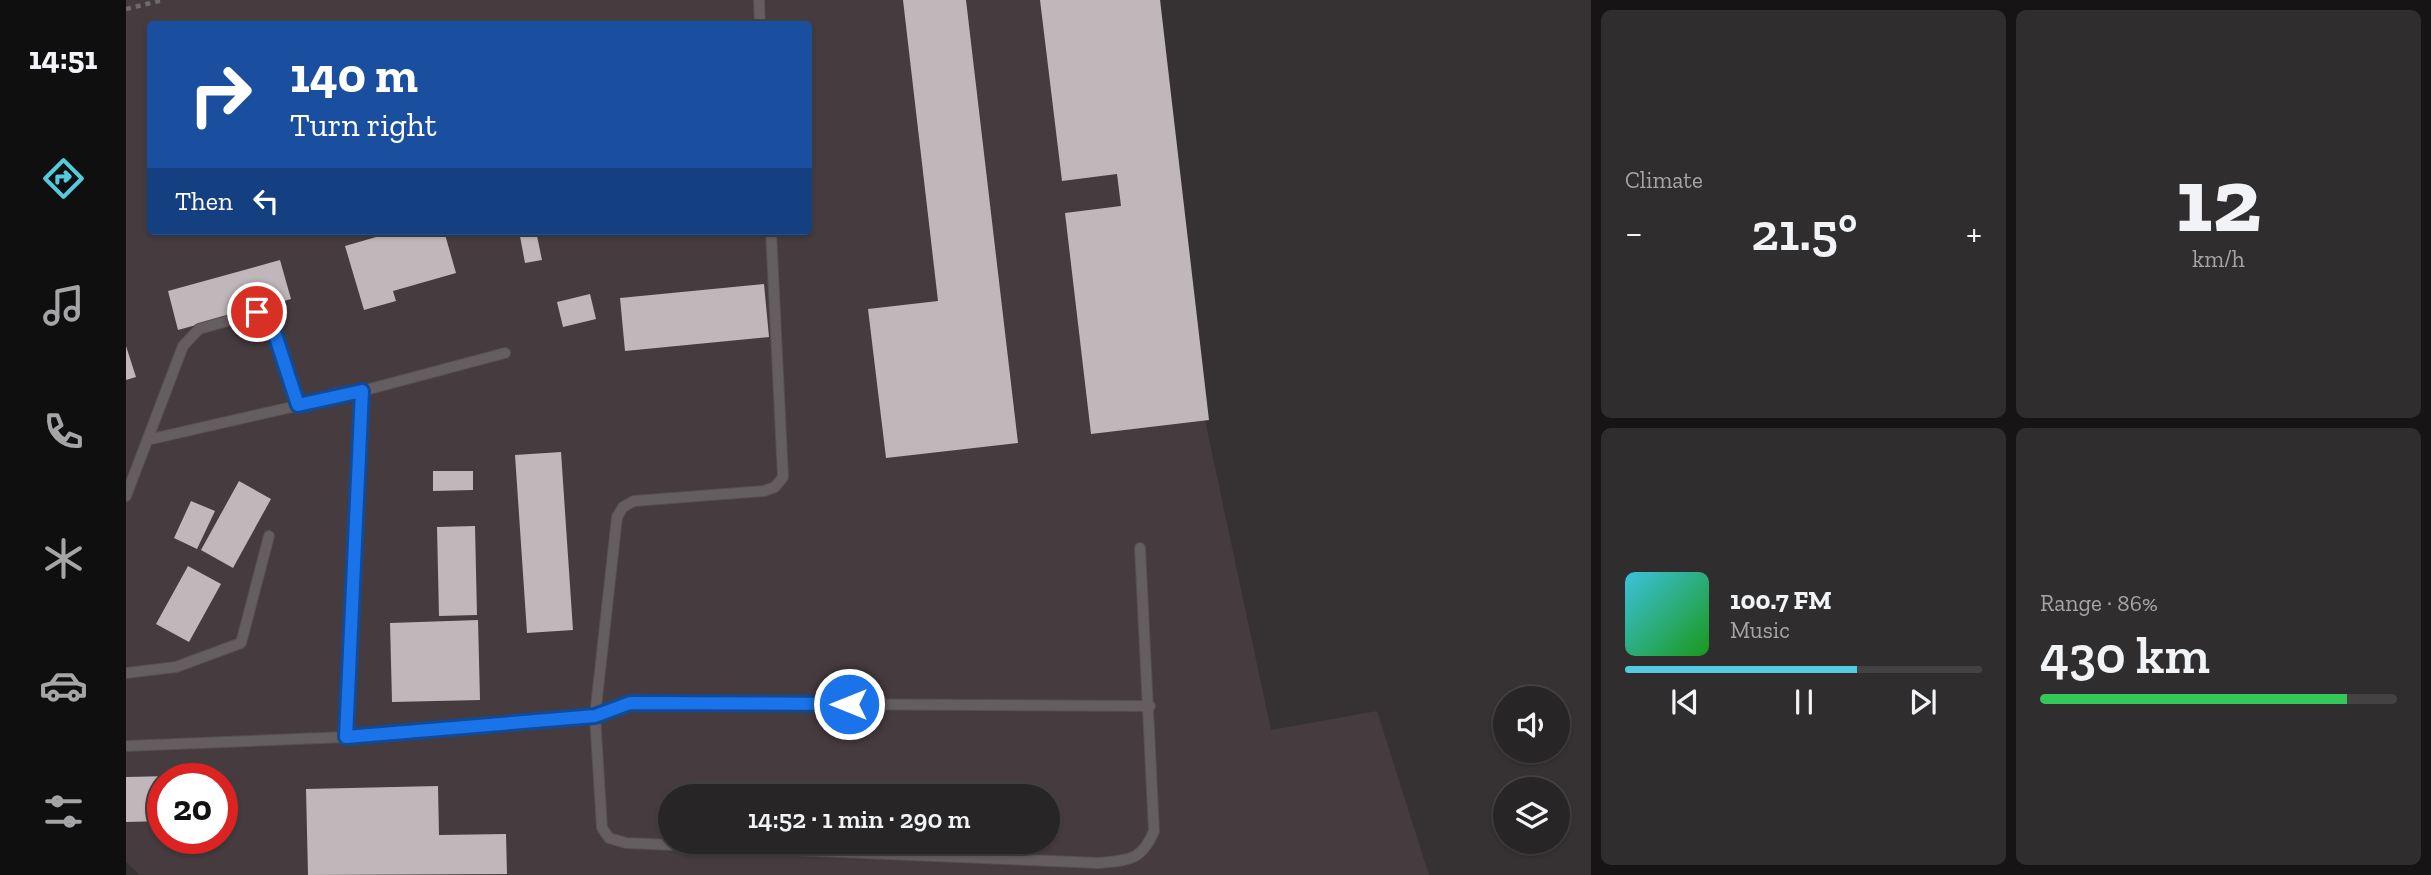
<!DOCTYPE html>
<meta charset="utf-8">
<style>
body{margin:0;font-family:"Zilla Slab",serif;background:#302d2e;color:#f1f3f6;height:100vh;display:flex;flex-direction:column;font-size:26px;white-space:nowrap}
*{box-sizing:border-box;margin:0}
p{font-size:23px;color:#a5a5a7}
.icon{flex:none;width:38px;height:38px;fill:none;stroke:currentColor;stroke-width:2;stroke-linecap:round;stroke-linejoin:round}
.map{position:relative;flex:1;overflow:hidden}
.sheet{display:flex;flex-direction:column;gap:10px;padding:10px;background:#161415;width:840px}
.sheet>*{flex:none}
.hud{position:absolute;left:21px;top:21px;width:665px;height:214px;border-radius:7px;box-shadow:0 2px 5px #0004,0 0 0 2px #444243;background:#1a4fa0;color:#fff;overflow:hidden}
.controls{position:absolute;left:1367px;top:686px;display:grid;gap:14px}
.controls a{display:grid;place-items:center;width:77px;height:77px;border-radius:50%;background:#282526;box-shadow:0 2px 5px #0004,0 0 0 2px #444243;font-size:35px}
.speed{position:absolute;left:21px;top:763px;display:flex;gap:14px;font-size:35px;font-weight:700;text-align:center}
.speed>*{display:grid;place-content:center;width:91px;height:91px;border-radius:50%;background:#282526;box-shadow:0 2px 5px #0004,0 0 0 2px #444243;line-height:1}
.speed .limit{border:10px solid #d22;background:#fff;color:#111}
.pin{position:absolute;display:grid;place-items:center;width:60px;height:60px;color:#fff;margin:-30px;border:4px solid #fff;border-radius:50%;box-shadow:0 2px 7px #0007}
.me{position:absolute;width:77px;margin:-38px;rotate:270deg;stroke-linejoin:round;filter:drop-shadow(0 0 5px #0008)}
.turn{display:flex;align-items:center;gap:24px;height:147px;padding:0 28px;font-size:32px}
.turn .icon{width:91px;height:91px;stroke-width:2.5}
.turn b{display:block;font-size:49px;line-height:60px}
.then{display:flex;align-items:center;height:66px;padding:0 28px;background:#0003;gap:14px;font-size:26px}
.big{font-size:52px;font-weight:600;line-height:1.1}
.sheet .card{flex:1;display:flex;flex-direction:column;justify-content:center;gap:10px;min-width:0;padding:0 24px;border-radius:10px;background:#302d2e}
.sheet .dial{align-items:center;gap:0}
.dial b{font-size:91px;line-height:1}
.song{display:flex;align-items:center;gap:21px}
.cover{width:84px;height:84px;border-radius:10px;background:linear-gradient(135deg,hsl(190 70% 55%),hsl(120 70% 35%))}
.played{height:7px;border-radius:4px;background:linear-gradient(90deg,#54cade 65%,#444243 65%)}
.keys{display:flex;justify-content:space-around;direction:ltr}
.heat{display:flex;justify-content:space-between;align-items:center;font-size:38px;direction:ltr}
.charge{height:10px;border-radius:5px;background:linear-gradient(90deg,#34c759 86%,#444243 0)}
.sheet .tiles{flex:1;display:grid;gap:10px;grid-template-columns:repeat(2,1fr)}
.trip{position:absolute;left:532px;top:784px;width:402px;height:70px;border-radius:35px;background:#282526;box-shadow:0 2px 5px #0004,0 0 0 2px #444243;font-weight:600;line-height:70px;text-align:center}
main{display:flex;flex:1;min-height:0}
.menu{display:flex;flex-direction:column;width:126px;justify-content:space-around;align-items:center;background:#100f0f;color:#a5a5a7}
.menu .icon{width:49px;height:49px}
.menu .on{color:#54cade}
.menu b{font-size:32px;color:#f1f3f6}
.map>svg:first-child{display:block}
</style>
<main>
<nav class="menu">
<b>14:51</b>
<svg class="icon on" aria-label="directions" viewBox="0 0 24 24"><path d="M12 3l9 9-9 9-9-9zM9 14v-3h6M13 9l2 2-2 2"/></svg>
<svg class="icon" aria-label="music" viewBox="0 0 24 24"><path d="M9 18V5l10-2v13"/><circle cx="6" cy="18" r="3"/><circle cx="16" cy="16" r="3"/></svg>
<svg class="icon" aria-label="phone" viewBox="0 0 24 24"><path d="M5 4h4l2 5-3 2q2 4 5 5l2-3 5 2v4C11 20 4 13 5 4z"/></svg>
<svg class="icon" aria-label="climate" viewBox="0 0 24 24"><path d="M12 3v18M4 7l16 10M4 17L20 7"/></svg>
<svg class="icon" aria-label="car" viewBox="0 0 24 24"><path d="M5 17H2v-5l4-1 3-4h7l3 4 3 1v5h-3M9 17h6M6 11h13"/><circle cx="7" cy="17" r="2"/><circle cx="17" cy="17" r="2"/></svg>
<svg class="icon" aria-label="filters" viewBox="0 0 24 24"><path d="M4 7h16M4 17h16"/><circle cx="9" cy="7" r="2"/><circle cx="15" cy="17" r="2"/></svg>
</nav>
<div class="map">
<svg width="1465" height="875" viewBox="0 0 1465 875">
<rect width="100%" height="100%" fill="#363132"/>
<path fill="#463b3e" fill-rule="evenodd" d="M0,0H1035L1076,406L1145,730L1251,711L1303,875H14L0,862ZM24,24H682V231H24ZM37,779H96V838H37ZM544,796H922V842H544Z"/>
<path fill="#bfb7b9" d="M777,0H840L892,443L760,458L742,309L812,301Z
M914,0H1034L1083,420L965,434L939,213L995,206L991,174L936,181Z
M271,231H318L330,273L267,291L270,301L238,310L219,246Z
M393,231H410L416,260L399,263Z
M154,260L165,299L52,330L42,291Z
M638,284L643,337L499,351L494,298Z
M464,294L470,319L437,327L431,302Z
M0,346L10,377L0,380Z
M435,452L447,630L401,633L389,455Z
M307,471H347V490L307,491Z
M113,481L145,499L107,568L75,550Z
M65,501L89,511L71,549L48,538Z
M349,526L351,615L313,616L311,527Z
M62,566L95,584L63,642L30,624Z
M352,620L354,700L266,702L264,623Z
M45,776V779H37V821L0,822V777Z
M312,786L313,835L380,834L381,874L182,875L180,789Z"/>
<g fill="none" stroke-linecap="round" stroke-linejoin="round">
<defs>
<path id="service" d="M633,0L634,24
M645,231L657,477L649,487L638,491L508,501L497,507L491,517L469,716L476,828L483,838L500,843L972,863C1002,860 1015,862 1028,831L1014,548
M21,440L236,391L379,353
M0,496L57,346L73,329L136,311L143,319L172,406
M0,673L50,667L115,643L143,536
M220,737L236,391
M0,746L220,737L469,716L504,703L1024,706"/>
</defs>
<use href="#service" stroke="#544f50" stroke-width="12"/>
<path stroke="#6f6b6c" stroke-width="4.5" stroke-dasharray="5 5" stroke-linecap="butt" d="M0,9L37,0"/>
<use href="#service" stroke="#655e60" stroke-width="10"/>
</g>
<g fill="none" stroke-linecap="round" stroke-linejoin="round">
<defs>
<path id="route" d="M131,312L136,311L144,319L172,405L236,391L220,737L469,716L504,703L723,704"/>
</defs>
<use href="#route" stroke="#114b97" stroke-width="18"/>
<use href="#route" stroke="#1a73e8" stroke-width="12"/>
</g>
</svg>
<div class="controls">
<a><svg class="icon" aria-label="sound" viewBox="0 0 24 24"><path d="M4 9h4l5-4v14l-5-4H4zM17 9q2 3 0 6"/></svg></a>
<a><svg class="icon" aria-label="layers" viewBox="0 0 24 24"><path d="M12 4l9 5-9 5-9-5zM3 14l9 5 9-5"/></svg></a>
</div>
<div class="speed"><div class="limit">20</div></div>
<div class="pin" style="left:131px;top:312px;background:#d93025"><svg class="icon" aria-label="arrive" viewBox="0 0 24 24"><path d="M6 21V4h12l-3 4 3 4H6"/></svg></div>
<svg class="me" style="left:723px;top:704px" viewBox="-20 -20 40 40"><circle r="17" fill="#1a73e8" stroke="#fff" stroke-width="3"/><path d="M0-11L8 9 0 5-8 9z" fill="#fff"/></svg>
<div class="trip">14:52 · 1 min · 290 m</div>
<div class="hud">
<div class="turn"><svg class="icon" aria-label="right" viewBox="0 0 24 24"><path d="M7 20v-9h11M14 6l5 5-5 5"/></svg><div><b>140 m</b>Turn right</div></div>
<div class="then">Then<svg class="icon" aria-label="left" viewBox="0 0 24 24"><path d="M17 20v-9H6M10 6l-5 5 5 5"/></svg></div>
</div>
</div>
<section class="sheet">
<div class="tiles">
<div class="card"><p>Climate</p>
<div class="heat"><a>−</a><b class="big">21.5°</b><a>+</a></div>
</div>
<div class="card dial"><b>12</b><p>km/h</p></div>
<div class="card">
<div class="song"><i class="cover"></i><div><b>100.7 FM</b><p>Music</p></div></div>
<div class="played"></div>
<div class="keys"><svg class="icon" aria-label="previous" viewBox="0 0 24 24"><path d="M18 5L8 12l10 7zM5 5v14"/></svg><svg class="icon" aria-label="pause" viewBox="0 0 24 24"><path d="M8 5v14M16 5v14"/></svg><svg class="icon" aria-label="next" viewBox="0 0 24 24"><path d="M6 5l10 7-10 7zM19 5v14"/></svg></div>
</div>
<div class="card"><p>Range · 86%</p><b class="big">430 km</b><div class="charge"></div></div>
</div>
</section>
</main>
